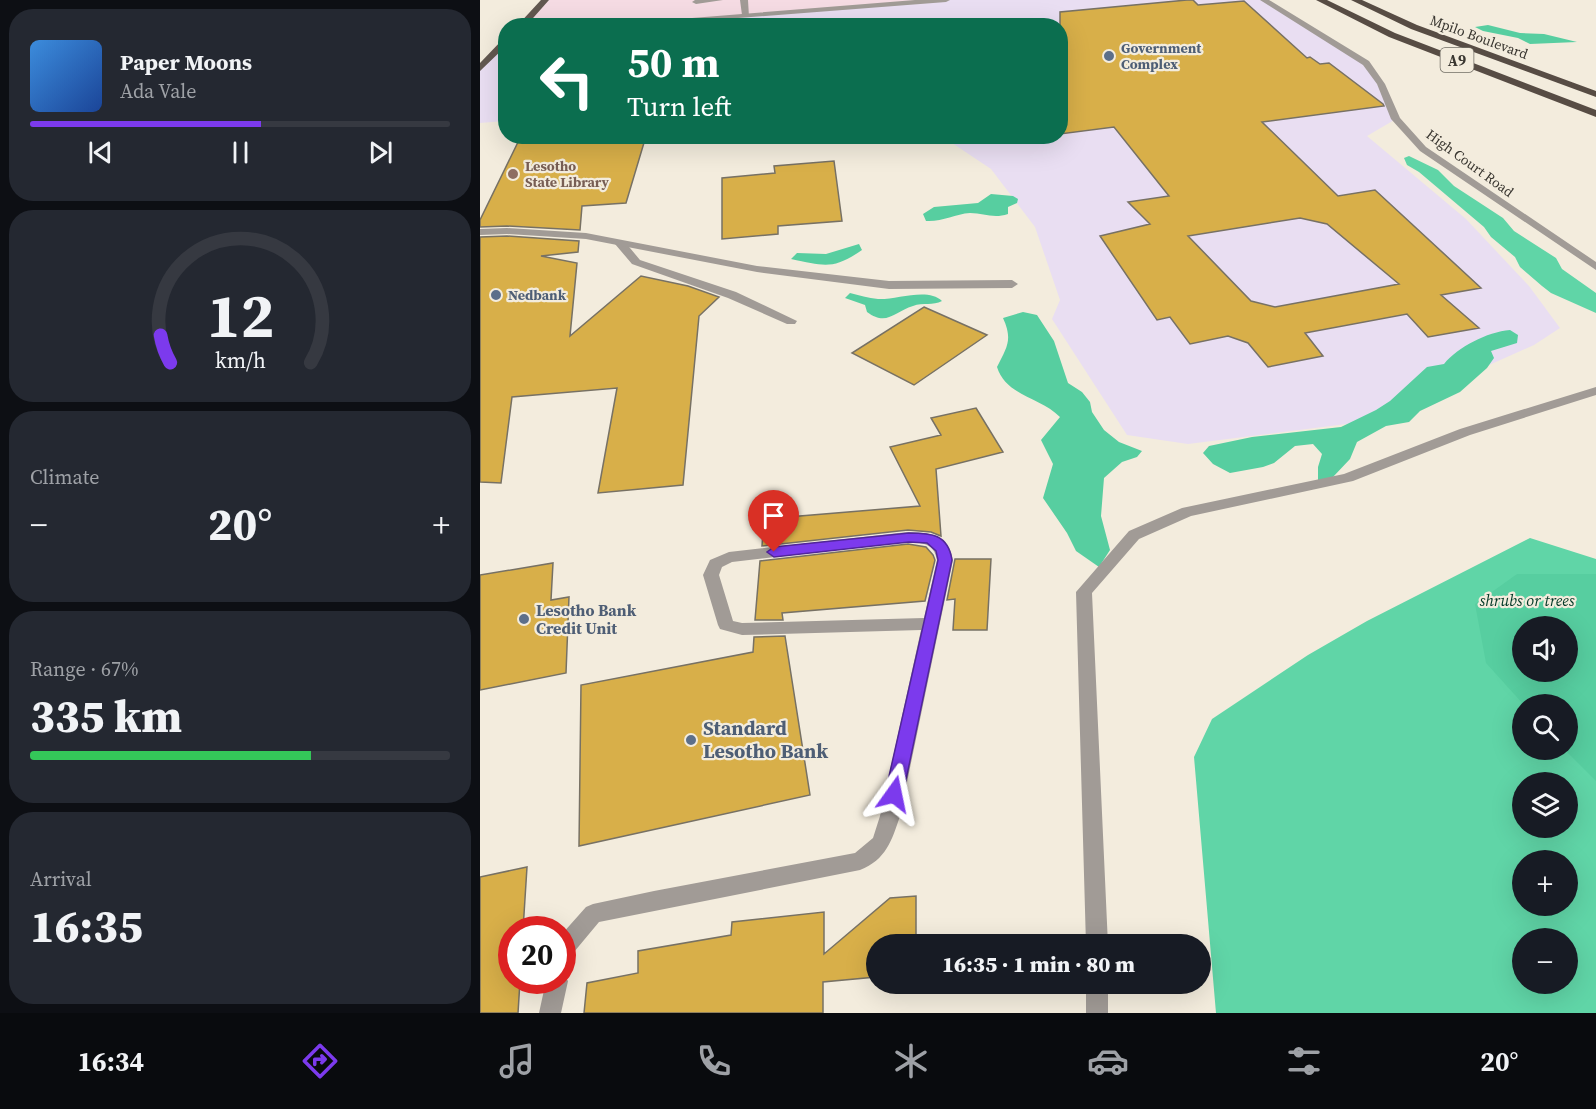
<!DOCTYPE html>
<meta charset="utf-8">
<style>
body{margin:0;font-family:"Source Serif 4",serif;background:#242831;color:#f1f3f6;height:100vh;display:flex;flex-direction:column;font-size:22px;white-space:nowrap}
*{box-sizing:border-box;margin:0}
p{font-size:20px;color:#9ea1a6}
.icon{flex:none;width:33px;height:33px;fill:none;stroke:currentColor;stroke-width:2;stroke-linecap:round;stroke-linejoin:round}
.map{position:relative;flex:1;overflow:hidden}
.side{display:flex;flex-direction:column;gap:9px;padding:9px;background:#0d0f14;width:480px}
.side>*{flex:none}
.banner{position:absolute;left:18px;top:18px;width:570px;height:126px;border-radius:24px;box-shadow:0 6px 24px #0002;background:#0b6e4f;color:#fff;overflow:hidden}
.controls{position:absolute;left:1032px;top:616px;display:grid;gap:12px}
.controls a{display:grid;place-items:center;width:66px;height:66px;border-radius:50%;background:#171b24;box-shadow:0 6px 24px #0002;font-size:30px}
.speed{position:absolute;left:18px;top:916px;display:flex;gap:12px;font-size:30px;font-weight:700;text-align:center}
.speed>*{display:grid;place-content:center;width:78px;height:78px;border-radius:50%;background:#171b24;box-shadow:0 6px 24px #0002;line-height:1}
.speed .limit{border:9px solid #d22;background:#fff;color:#111}
.pin{position:absolute;display:grid;place-items:center;width:51px;height:51px;color:#fff;margin:-62px -26px;border-radius:50% 50% 50% 0;rotate:-45deg;box-shadow:0 0 6px #0007}
.pin .icon{rotate:45deg}
.me{position:absolute;width:66px;margin:-33px;rotate:12deg;stroke-linejoin:round;filter:drop-shadow(0 0 4px #0008)}
.turn{display:flex;align-items:center;gap:21px;height:126px;padding:0 30px;font-size:27px}
.turn .icon{width:78px;height:78px;stroke-width:2.5}
.turn b{display:block;font-size:42px;line-height:51px}
.big{font-size:45px;font-weight:800;line-height:1.1}
.side .card{flex:1;display:flex;flex-direction:column;justify-content:center;gap:9px;min-width:0;padding:0 21px;border-radius:24px;background:#242831}
.side .dial{align-items:center;gap:0}
.dial svg{height:156px;overflow:visible;fill:none;stroke:#363941;stroke-width:7;stroke-linecap:round;text-anchor:middle}
.dial text{fill:#f1f3f6;stroke:none}
.song{display:flex;align-items:center;gap:18px}
.cover{width:72px;height:72px;border-radius:9px;background:linear-gradient(135deg,hsl(210 70% 55%),hsl(220 70% 35%))}
.played{height:6px;border-radius:3px;background:linear-gradient(90deg,#7c3aed 55%,#363941 55%)}
.keys{display:flex;justify-content:space-around;direction:ltr}
.heat{display:flex;justify-content:space-between;align-items:center;font-size:33px;direction:ltr}
.charge{height:9px;border-radius:4px;background:linear-gradient(90deg,#34c759 67%,#363941 0)}
.trip{position:absolute;left:386px;top:934px;width:345px;height:60px;border-radius:30px;background:#171b24;box-shadow:0 6px 24px #0002;font-weight:800;line-height:60px;text-align:center}
.menu{display:flex;height:96px;justify-content:space-around;align-items:center;background:#090b0e;color:#9ea1a6}
.menu .icon{width:42px;height:42px}
.menu .current{color:#7c3aed}
.menu b{font-size:27px;color:#f1f3f6}
main{display:flex;flex:1;min-height:0}
.map>svg:first-child{display:block}
</style>
<main>
<section class="side">
<div class="card">
<div class="song"><i class="cover"></i><div><b>Paper Moons</b><p>Ada Vale</p></div></div>
<div class="played"></div>
<div class="keys"><svg class="icon" aria-label="previous" viewBox="0 0 24 24"><path d="M18 5L8 12l10 7zM5 5v14"/></svg><svg class="icon" aria-label="pause" viewBox="0 0 24 24"><path d="M8 5v14M16 5v14"/></svg><svg class="icon" aria-label="next" viewBox="0 0 24 24"><path d="M6 5l10 7-10 7zM19 5v14"/></svg></div>
</div>
<div class="card dial"><svg viewBox="0 0 100 80">
<path d="M14 69A42 42 0 1 1 86 69"/>
<path d="M14 69A42 42 0 0 1 9 55" stroke="#7c3aed"/>
<text x="50" y="56" font-size="32" font-weight="700">12</text>
<text x="50" y="72" font-size="11">km/h</text>
</svg></div>
<div class="card"><p>Climate</p>
<div class="heat"><a>−</a><b class="big">20°</b><a>+</a></div>
</div>
<div class="card"><p>Range · 67%</p><b class="big">335 km</b><div class="charge"></div></div>
<div class="card"><p>Arrival</p><b class="big">16:35</b></div>
</section>
<div class="map">
<svg width="1116" height="1013" viewBox="0 0 1116 1013">
<rect width="100%" height="100%" fill="#f3ecdd"/>
<path fill="#e9def2" d="M466,0H784L886,63L916,119L887,136L986,219L1049,286L1080,328L1054,345L882,422L708,444L647,435L572,319L580,300L555,227L511,169L469,141L444,137L580,136V26H116Z
M25,41V121L0,123V68Z"/>
<path fill="#f5dbe3" d="M65,0H466L116,25L41,26Z"/>
<path fill="#60d5a7" fill-rule="evenodd" d="M929,156L958,170L974,186L1023,218L1034,231L1076,258L1082,269L1116,293V313L1071,293L1062,286L1040,267L1035,257L1011,237L1004,227L939,172L927,165L924,158Z
M1050,538L1116,559V1013H736L714,757L732,719L828,655L887,621ZM1042,627H1088V672H1042ZM1042,705H1088V750H1042ZM1042,783H1088V828H1042ZM1042,861H1088V906H1042ZM1042,939H1088V984H1042Z"/>
<path fill="#57cea0" fill-rule="evenodd" d="M1008,25L1040,33L1064,34L1097,42L1050,44L1038,38L1003,31L995,27Z
M511,194L533,196L538,199L537,203L528,207V214C513,219 504,213 490,213C475,214 462,222 446,221L443,214L454,207L498,203Z
M379,244L382,250C353,270 345,266 311,259L317,253L346,254Z
M370,293C379,295 388,298 398,299C416,300 448,287 462,301C453,306 443,302 433,306C415,311 407,327 387,312L385,305L365,298Z
M543,312L557,315L574,341L588,383L602,392L610,402L612,412L624,430L639,442L662,451L657,457L642,462L624,478L621,516L630,550L619,567L596,551L587,533L563,498L573,464L561,440L580,417C560,397 526,396 517,367C527,347 533,340 523,318Z
M1030,330L1038,335L1037,343L1011,351L1014,358L1007,368L980,392L940,411L929,422L906,426L877,442L870,459L853,477L838,481V467L842,454L833,444L815,446L794,463L783,467L750,473L733,464L723,453L729,446L772,437L861,427L896,410L910,401L947,367L964,364C978,347 1007,332 1030,330Z
M1037,574H1116V781L1085,750H1088V705H1044L1006,663L995,604ZM1042,627H1088V672H1042Z"/>
<path fill="#d8af49" stroke="#777164" stroke-width="1.5" fill-rule="evenodd" d="M707,0H713L718,5L764,1L827,58L830,57L840,64L849,63L903,104L904,106L782,122L858,196L895,190L1001,288L961,295L999,328L948,337L927,314L825,333L843,356L788,367L768,343L748,336L710,344L690,317L677,320L620,236L670,224L648,202L689,196L634,127L580,134V12ZM820,218L847,224L919,284L795,307L771,301L708,236Z
M41,136H166L146,203L102,206L100,230L27,226L0,227V220Z
M354,161L362,221L298,226V234L242,239V178L295,173L294,166Z
M27,236L99,241L98,252L61,256L97,263L90,336L161,276L208,286L239,297L219,316L203,485L118,493L137,388L32,397L21,483L0,482V237Z
M444,307L507,335L434,385L372,353Z
M496,408L523,452L456,469L461,536L451,532L428,530L282,546L284,519L440,506L410,447L461,435L451,418Z
M428,544L446,547L453,555L455,560L445,601L302,613L303,620H275L280,561Z
M475,559H511L507,630H473L475,599L467,600Z
M73,563L71,600L89,597L86,673L0,690V575Z
M305,636L330,795L99,846L101,685L273,652L274,637Z
M47,867L43,930H32V981H40L38,1013H0V877Z
M436,896V945H396V977L343,982V1013H104L107,983L158,973V951L251,935L252,922L344,912V954L410,898Z"/>
<g fill="none" stroke-linecap="round" stroke-linejoin="round">
<path fill="#a19b96" fill-rule="evenodd" d="M215,0H243L216,4L212,2Z
M260,0H268L269,17L262,15Z
M141,241L145,242L160,260L256,292L317,321L315,324H307L248,298L152,264L135,244Z
M428,532C451,533 468,533 473,560L420,816C412,840 406,860 380,870L119,922L94,952L90,964L82,967V934L106,907L113,904L174,891L375,853L393,838L400,816L441,630L262,635L240,629L238,625L223,575L230,560L249,552ZM428,542C443,543 454,543 457,560L444,618L262,623L253,621L239,575L242,567L252,562Z
M82,973L88,981L81,1013H59L66,981H82Z"/>
<path fill="#a19b96" fill-rule="evenodd" d="M435,0H470L466,2L155,26H112Z
M780,0H789L889,61L905,84L920,118L946,147L1116,262V270L940,151L911,119L897,84L883,65Z
M27,228L106,233L277,266L409,281L532,280L538,284L532,288L409,289L277,272L106,239L27,234L0,235V229Z
M1116,387V395L990,435L873,481L711,516L659,539L612,593L628,945H606L596,592L649,531L702,508L864,474L980,429Z
M606,984H628V1013H606Z"/>
<path fill="#625850" fill-rule="evenodd" d="M61,0H69L46,26H37Z
M23,39H26V46L0,71V63Z"/>
<path fill="#574c44" fill-rule="evenodd" d="M836,0H847L915,33L1116,110V117L909,37Z
M871,0H882L937,25L1116,91V97L931,29Z"/>
</g>
<path fill="#7c3aed" stroke="#51269a" stroke-width="1.5" d="M429,533C451,533 468,534 472,560L423,794L420,800L414,802L408,800L405,794L458,560L456,551L447,543L429,542L294,557L287,552L294,547Z"/>
<g fill="#5c6f8a" stroke="#f3ecdd" stroke-width="2">
<circle cx="629" cy="56" r="6"/>
<circle cx="16" cy="295" r="6"/>
<circle cx="44" cy="619" r="6"/>
<circle cx="211" cy="740" r="6"/>
</g>
<circle fill="#8d6e63" stroke="#f3ecdd" stroke-width="2" cx="33" cy="174" r="6"/>
<g text-anchor="middle" dominant-baseline="central" stroke-width="4.5" stroke-linejoin="round" paint-order="stroke">
<g font-size="14" fill="#393630" stroke="#f3ecdd">
<text transform="translate(999 37) rotate(20)">Mpilo Boulevard</text>
<text transform="translate(990 163) rotate(36)">High Court Road</text>
</g>
<g font-size="14" font-weight="bold" fill="#4e5e75" stroke="#f3ecdd" text-anchor="start">
<text x="641" y="48">Government<tspan x="641" dy="16">Complex</tspan></text>
<text x="28" y="295">Nedbank</text>
</g>
<g font-size="14" font-weight="bold" fill="#785e54" stroke="#f3ecdd" text-anchor="start">
<text x="45" y="166">Lesotho<tspan x="45" dy="16">State Library</tspan></text>
</g>
<rect fill="#f3ecdd" stroke="#716d64" stroke-width="1.5" x="960.5" y="48" width="33" height="24" rx="4.5"/>
<g font-size="15" font-weight="bold" fill="#393630">
<text x="977" y="60">A9</text>
</g>
<g font-size="16" font-style="italic" fill="#013826" stroke="#f3ecdd">
<text x="1047" y="600">shrubs or trees</text>
</g>
<g font-size="16" font-weight="bold" fill="#4e5e75" stroke="#f3ecdd" text-anchor="start">
<text x="56" y="610">Lesotho Bank<tspan x="56" dy="18">Credit Unit</tspan></text>
</g>
<g font-size="20" font-weight="bold" fill="#4e5e75" stroke="#f3ecdd" text-anchor="start">
<text x="223" y="728">Standard<tspan x="223" dy="23">Lesotho Bank</tspan></text>
</g>
</g>
</svg>
<div class="controls">
<a><svg class="icon" aria-label="sound" viewBox="0 0 24 24"><path d="M4 9h4l5-4v14l-5-4H4zM17 9q2 3 0 6"/></svg></a>
<a><svg class="icon" aria-label="search" viewBox="0 0 24 24"><circle cx="10" cy="10" r="6"/><path d="M15 15l6 6"/></svg></a>
<a><svg class="icon" aria-label="layers" viewBox="0 0 24 24"><path d="M12 4l9 5-9 5-9-5zM3 14l9 5 9-5"/></svg></a>
<a>+</a>
<a>−</a>
</div>
<div class="speed"><div class="limit">20</div></div>
<div class="pin" style="left:294px;top:552px;background:#d93025"><svg class="icon" aria-label="arrive" viewBox="0 0 24 24"><path d="M6 21V4h12l-3 4 3 4H6"/></svg></div>
<svg class="me" style="left:414px;top:794px" viewBox="-20 -20 40 40"><path d="M0-17L14 15 0 8-14 15z" fill="#7c3aed" stroke="#fff" stroke-width="4"/></svg>
<div class="trip">16:35 · 1 min · 80 m</div>
<div class="banner">
<div class="turn"><svg class="icon" aria-label="left" viewBox="0 0 24 24"><path d="M17 20v-9H6M10 6l-5 5 5 5"/></svg><div><b>50 m</b>Turn left</div></div>
</div>
</div>
</main>
<nav class="menu">
<b>16:34</b>
<svg class="icon current" aria-label="directions" viewBox="0 0 24 24"><path d="M12 3l9 9-9 9-9-9zM9 14v-3h6M13 9l2 2-2 2"/></svg>
<svg class="icon" aria-label="music" viewBox="0 0 24 24"><path d="M9 18V5l10-2v13"/><circle cx="6" cy="18" r="3"/><circle cx="16" cy="16" r="3"/></svg>
<svg class="icon" aria-label="phone" viewBox="0 0 24 24"><path d="M5 4h4l2 5-3 2q2 4 5 5l2-3 5 2v4C11 20 4 13 5 4z"/></svg>
<svg class="icon" aria-label="climate" viewBox="0 0 24 24"><path d="M12 3v18M4 7l16 10M4 17L20 7"/></svg>
<svg class="icon" aria-label="car" viewBox="0 0 24 24"><path d="M5 17H2v-5l4-1 3-4h7l3 4 3 1v5h-3M9 17h6M6 11h13"/><circle cx="7" cy="17" r="2"/><circle cx="17" cy="17" r="2"/></svg>
<svg class="icon" aria-label="filters" viewBox="0 0 24 24"><path d="M4 7h16M4 17h16"/><circle cx="9" cy="7" r="2"/><circle cx="15" cy="17" r="2"/></svg>
<b>20°</b>
</nav>
